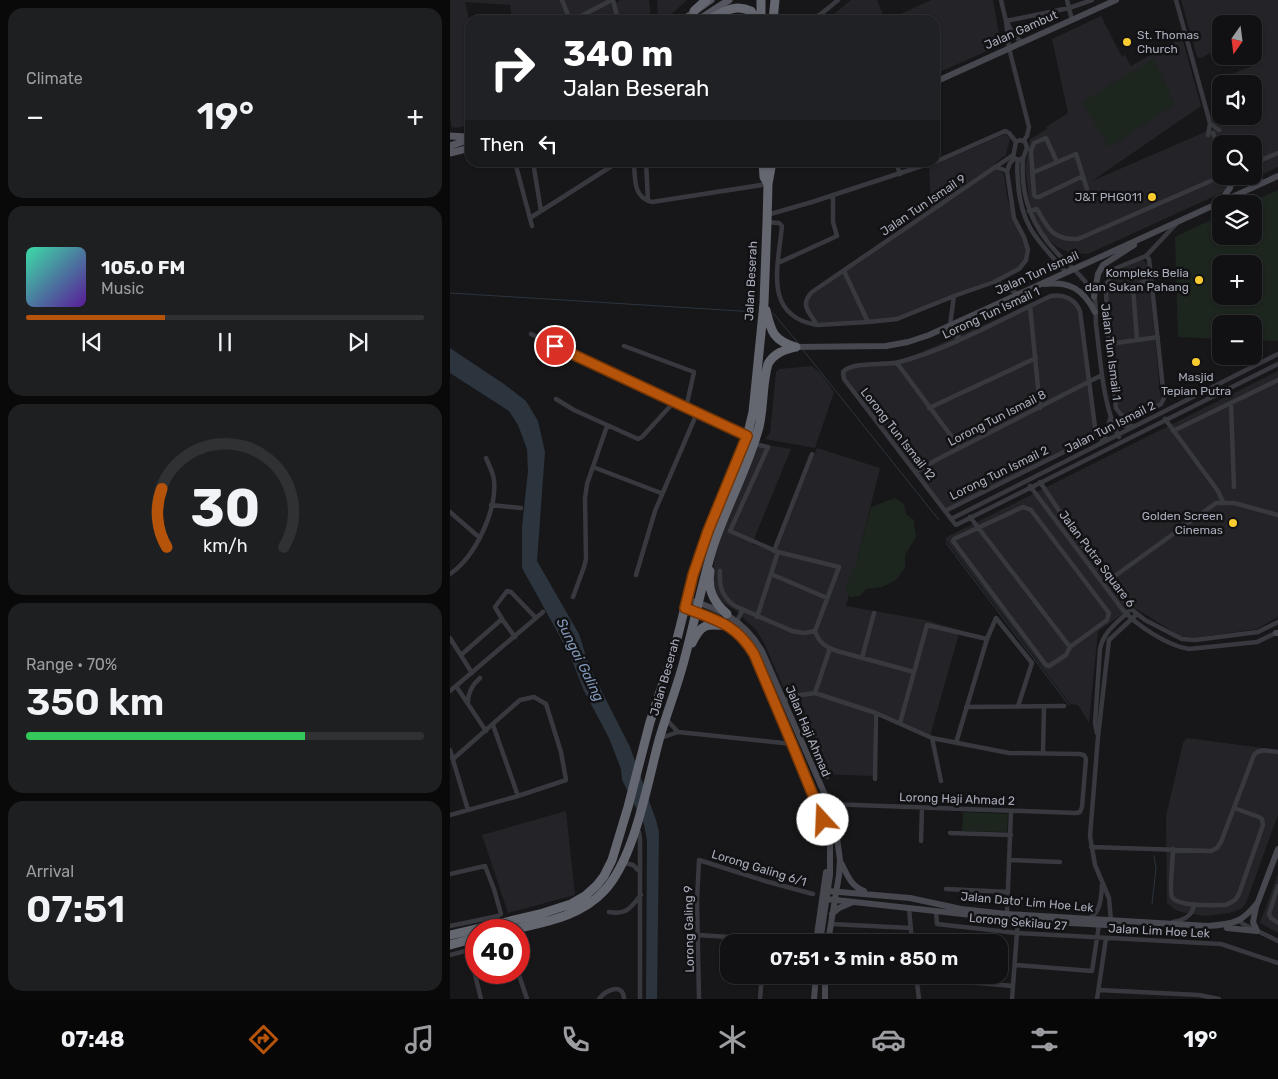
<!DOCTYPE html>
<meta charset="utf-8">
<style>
body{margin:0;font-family:Rubik,sans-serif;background:#1e1f21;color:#f1f3f6;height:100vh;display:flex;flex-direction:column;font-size:19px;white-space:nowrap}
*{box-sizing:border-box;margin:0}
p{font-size:16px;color:#9c9da0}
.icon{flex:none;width:28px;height:28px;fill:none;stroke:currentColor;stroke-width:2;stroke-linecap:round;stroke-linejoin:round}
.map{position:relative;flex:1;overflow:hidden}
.drawer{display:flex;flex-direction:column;gap:8px;padding:8px;background:#09090a;width:450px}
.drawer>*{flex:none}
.banner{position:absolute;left:15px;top:15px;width:475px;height:152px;border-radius:15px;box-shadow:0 1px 4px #0004,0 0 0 1px #303133;background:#202124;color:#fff;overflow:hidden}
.needle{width:32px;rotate:194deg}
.tools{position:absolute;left:762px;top:15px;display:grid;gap:10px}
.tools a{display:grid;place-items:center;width:50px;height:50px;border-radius:10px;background:#111113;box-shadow:0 1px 4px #0004,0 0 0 1px #303133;font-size:25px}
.speed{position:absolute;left:15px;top:919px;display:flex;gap:10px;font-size:25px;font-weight:700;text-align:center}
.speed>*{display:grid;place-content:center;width:65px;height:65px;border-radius:50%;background:#111113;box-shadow:0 1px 4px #0004,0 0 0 1px #303133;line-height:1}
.speed .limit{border:8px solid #d22;background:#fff;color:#111}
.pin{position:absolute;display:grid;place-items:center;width:42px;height:42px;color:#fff;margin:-21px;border:2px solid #fff;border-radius:50%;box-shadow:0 1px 5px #0007}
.me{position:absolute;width:55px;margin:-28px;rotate:340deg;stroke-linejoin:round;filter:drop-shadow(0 0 4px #0008)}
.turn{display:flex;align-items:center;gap:18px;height:105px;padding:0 15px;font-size:22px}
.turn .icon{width:65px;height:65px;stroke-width:2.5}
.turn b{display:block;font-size:35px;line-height:42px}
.then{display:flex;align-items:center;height:48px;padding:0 15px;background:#0003;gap:10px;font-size:19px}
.big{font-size:38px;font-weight:600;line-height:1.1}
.drawer .card{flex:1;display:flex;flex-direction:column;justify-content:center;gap:8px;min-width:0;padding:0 18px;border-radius:15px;background:#1e1f21}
.drawer .dial{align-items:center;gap:0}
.dial svg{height:130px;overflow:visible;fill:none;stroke:#303133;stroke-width:7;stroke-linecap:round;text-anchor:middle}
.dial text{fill:#f1f3f6;stroke:none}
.song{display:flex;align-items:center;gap:15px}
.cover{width:60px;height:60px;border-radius:8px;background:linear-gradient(135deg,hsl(160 70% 55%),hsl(270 70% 35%))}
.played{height:5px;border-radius:2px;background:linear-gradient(90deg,#b45309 35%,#303133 35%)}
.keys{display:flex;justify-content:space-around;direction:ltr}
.heat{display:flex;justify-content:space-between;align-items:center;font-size:28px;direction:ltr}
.charge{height:8px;border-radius:4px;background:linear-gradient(90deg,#34c759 70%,#303133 0)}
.trip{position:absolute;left:270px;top:934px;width:288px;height:50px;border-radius:15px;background:#111113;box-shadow:0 1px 4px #0004,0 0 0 1px #303133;font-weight:600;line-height:50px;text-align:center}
.dock{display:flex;height:80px;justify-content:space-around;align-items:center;background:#070708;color:#9c9da0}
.dock .icon{width:35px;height:35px}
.dock .on{color:#b45309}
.dock b{font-size:22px;color:#f1f3f6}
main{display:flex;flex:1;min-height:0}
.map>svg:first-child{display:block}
</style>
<main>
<section class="drawer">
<div class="card"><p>Climate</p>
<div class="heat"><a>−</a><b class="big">19°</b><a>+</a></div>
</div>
<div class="card">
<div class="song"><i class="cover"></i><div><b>105.0 FM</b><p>Music</p></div></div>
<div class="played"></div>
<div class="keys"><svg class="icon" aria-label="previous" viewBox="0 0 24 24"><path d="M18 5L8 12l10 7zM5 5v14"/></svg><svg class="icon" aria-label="pause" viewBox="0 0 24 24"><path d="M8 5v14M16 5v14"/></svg><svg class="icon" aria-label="next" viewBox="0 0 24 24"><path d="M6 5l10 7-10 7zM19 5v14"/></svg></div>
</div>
<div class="card dial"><svg viewBox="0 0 100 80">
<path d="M14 69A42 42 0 1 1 86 69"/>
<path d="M14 69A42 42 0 0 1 11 33" stroke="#b45309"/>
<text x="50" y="56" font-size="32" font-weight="700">30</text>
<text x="50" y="72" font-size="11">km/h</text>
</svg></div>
<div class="card"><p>Range · 70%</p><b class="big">350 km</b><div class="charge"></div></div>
<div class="card"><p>Arrival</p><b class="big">07:51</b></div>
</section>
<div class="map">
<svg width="828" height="999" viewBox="0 0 828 999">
<rect width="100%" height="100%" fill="#171719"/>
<path fill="#242327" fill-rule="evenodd" d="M0,0H158L159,3L168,2L170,0H199L201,20H62L60,5L15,2L20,22V125L6,128L2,127L0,118Z
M207,0H237L215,20H208Z
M401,0H427L435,20H377Z
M481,0H543L551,45L485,74V20H438Z
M731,0H828V167L638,254L618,252L607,247L591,232L580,205L575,169L580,139L597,129L596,127L618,113L602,39L651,16L672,57L675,55L681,66L732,37L751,106L642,181L785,119V116H804V84H776L775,80L777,76L804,65L802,56H804V24H771V48L751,58L747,57ZM771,144H804V176H771Z
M555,134L560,138L556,155L545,163L548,170L554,174L557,197L564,218L575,242L576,256L565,271L446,318L373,324L367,322L359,316L355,299L481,211L479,167Z
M691,260L694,261L698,266L711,402L679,418L673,414L668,406L657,293L662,275L666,271Z
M605,294L628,304L645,426L642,437L494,510L393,378L396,367L432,361L446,363Z
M362,366L371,374L384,392L365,448L315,439L320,433L326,372L329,369Z
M828,371V617L807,629L744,638L730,636L683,607L648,631L639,723L628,705L620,704L497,542L495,538Z
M305,443L341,449L302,544L324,552L367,448L430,468L396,606L475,620L510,630L480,736L447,720L423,711V776L371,774L315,645L307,631L285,610L269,601L265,593L262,577L270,526Z
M737,738L828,750V815L796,903L791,909L779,913L755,916L731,912L724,909L717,903L716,816L733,743Z
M116,811L125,895L58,913L32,835Z
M828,874V933L810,923Z"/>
<path fill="#1d251f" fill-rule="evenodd" d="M703,59L725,104L659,147L632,102Z
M828,190V341L804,340V324H771V339L728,337L725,237L771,215V236H804V204H796ZM771,264H804V296H771Z
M445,498L454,504L456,514L464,520L466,537L455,555V568L446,580L432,587L416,589L410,596L400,597L396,590L397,581L401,576L407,561L421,507Z
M513,812L558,814L557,832L512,831Z"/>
<path fill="#2c343e" d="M0,348L54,384L76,401L88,421L95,452L87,561L129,634L139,666L180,747L206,820L209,832L207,999H196L197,841L194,824L172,780L171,769L159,738L134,691L119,653L72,568V527L78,471L77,449L68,425L59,411L0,373Z"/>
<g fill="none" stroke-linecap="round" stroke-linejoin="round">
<path stroke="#2c343e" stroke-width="1" d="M0,293L306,312
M323,313L350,345
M353,350L489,520
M496,543L619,705
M702,904L706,868L704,856"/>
<path stroke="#38383f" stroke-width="4.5" d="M112,0L120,20
M163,0L168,20
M551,0L556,21L559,48L579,127L577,136L574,140
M617,0L622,20
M726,0L760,123L758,135
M123,20L162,0
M359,20L371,14L388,0
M556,21L619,8L642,0
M558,24L563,35L572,42
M760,123L769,130
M763,133L771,152
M570,140L575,142L577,148L573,158L568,160L563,157L566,142Z
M573,158C570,197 582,227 609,255C621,267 636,279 644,295C647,303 645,316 646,325C651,362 652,403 669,437
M568,160C566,168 568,176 568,183C571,227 589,242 616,272
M65,162L82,226
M83,162L91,211
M184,162C185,178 183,198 202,202L318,184
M196,162L198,201
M446,162L450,174
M485,162L555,131L559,133L566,142
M607,162L596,138L584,143L581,151L584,195L586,197H589L633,176
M804,163L828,153
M546,167L557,171L564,218L574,237L578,250L576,260L569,269L544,282L504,296L447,319L418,322L367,325C360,313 349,305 362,292L563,155
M557,171L560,163L564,159
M582,173L626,154L637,189
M579,211L587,209C598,229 603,240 628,239L772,176
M317,215L362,202L484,162
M80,218L168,162
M317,222L329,223L332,226C328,267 313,316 367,325
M696,256L699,259L701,277L714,398L711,404L683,419C674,419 671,415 666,408L659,344L656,293L657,283L664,269L696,256L728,222
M328,263L387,236L383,222V195
M394,271L418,322
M545,281L568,294
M580,306L590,408
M500,325L504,296
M491,330L502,333L509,339
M81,334L297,437
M509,339L508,333L514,319
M687,340L683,288L701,277
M659,344L708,337
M174,346L244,372L236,408
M447,363L510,448
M106,399L124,410L188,439L192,437L224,402
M781,403L784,487
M479,408L586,358
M661,418L675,426H684
M715,419L768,491L773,502
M723,431L828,380
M304,444L318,447L280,531L328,552L389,567L365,631C369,643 376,647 387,651L464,672
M650,444L656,435L660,419
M143,467L211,493
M465,472L488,459L652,375
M590,482L634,548L681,609L695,620L732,639L745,640L808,632L828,622
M580,486L672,609C686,625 718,646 739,649L807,642L828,632
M41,505L71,508
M573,507L581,510L659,613L657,620L620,647L616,655L599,666L596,665L503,541L504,539Z
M495,511L642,438L645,427L630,311C625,299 614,294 601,296C553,318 500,349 449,362C435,366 402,361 393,372L394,379C431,428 468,476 505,524L506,525L828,364
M0,512L30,538
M520,517L620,647
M501,519L828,354
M324,551L362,454
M270,571C269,587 272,597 285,606L342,631L354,633L365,631
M0,574C25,557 47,511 44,480C43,472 39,465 36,458
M321,574L377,598
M186,575L205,511L247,413
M658,581L766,503H784L828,515
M123,597L134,567L136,559L135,499L137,484L157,426
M307,617L328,552
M52,619L45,607L57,591L61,592L86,618
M287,621L292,611
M0,638L22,673
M11,655L52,619L65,637
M412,658L424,613
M6,686L36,731
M0,691L93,612
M365,693L380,648
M344,696L350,714L377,777
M333,701L344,696L365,693L426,713L482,738L559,753L629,754L634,755L636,759L632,807L630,812L626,813L379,804
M18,702C18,692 23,684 30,678
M516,707L614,706
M216,719L228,732
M450,723L477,625L537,639
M43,725L68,796
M647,733L645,723L650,649C654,631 666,624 678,612
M211,738L228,732L342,744
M482,738L491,781
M506,743L537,639L546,618L582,663L568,706
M0,750L18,810
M593,753L594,707
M425,779L426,713
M0,815L68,796L116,780L111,752L96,704L84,697L70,700L3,759
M185,830L189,832L190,838V999
M500,833L561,835
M471,841L472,808
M641,847L761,851L767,848L771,842L804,755C810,748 819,751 828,752
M723,849C723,859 719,890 722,897C727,907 765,905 776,905L785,900L789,894L813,825L812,819L809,817L784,808
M560,860L610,862
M172,862L183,865L189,871
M0,874L35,866L44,889L51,914L48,916L0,926
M828,886L819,914L821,918L828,923
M496,889L558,892
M459,908L462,942
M486,911L487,924L567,933L771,944L828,963
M159,912C177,915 180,908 191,895
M557,914L561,811
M640,918C651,911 651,898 652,885
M661,921L659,898L645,865L640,836L648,737L659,640L687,614
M790,921L793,924L828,941
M723,922C734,920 743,916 744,904
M381,924L461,928
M248,935L310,939L314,942
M19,950L31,999
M0,955L26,948
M565,965L642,971L649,925
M68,972L77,999
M466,975L469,999
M375,976L467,980
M493,980L563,986
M649,990L749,995L769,999
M149,999C156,990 173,982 174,999
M249,999L247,900L249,860L315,881L363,894
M310,999L312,975
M562,999L568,919
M647,999L656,938"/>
<path stroke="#46474f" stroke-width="6" d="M485,82L666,0
M784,176L793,182L810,181
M772,199L780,188V176
M594,284C620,281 633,289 645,312
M644,297L648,274L653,265L684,245
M346,347L436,346L458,342L479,335L828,176
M237,599C270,609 294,620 312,651L379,804L387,838L390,860L389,875L378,942
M235,608C266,620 286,624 304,654L369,807L380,845V875L370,942
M826,633H828
M390,861C397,873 399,885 414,891
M378,891L460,898L511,909L557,914L758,926C783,924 792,923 808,902
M377,899L567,920L674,926
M382,914L389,908L403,902
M777,928L807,931
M807,931L803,922L806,907L828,849
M366,942L376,872
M364,999L366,975
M375,999V975"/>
<path stroke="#54555e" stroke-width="7" d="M233,20L261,0
M248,20L279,0
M0,136L17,137
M0,146L20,139
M0,153L20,148"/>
<path stroke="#646670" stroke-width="9" d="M311,0V20
M244,11L256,0
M258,20C273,12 285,3 301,11L306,20
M323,20L325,0
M318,184L322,162
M316,310C321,331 323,341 346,347
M260,571C257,589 263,602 277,614
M242,643C252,622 257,624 279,626
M62,930C94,922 130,917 154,891C185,858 197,784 209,740C217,712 228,685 235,657C245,620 252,583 263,547C276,507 298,468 309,427C314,406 312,384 318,364C324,353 334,350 346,347
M0,935L90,914L121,904L135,896L147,885L154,876L162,860L178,807L200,722L225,647L243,575L258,531L296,441L303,412L314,303L317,222L318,184L314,177L313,162
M0,945L26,938"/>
</g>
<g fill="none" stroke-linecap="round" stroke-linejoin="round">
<defs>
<path id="route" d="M105,346L297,436L258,531L243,575L235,608C266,620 286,624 304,654L342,744L373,820"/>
</defs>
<use href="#route" stroke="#753606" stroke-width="12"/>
<use href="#route" stroke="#b45309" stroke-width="9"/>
</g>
<g fill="#facc2f" stroke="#121214" stroke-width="2">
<circle cx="677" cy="42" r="5"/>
<circle cx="702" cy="197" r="5"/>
<circle cx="749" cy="280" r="5"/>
<circle cx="746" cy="362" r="5"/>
<circle cx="783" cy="523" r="5"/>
</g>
<g text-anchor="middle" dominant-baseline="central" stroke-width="5" stroke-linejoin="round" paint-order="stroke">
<g font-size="12" fill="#a9acba" stroke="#121214">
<text transform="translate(571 30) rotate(-24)">Jalan Gambut</text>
<text transform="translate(473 205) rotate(-34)">Jalan Tun Ismail 9</text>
<text transform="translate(587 273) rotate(-24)">Jalan Tun Ismail</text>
<text transform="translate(301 281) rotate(-87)">Jalan Beserah</text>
<text transform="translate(541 313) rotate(-25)">Lorong Tun Ismail 1</text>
<text transform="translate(661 352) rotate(83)">Jalan Tun Ismail 1</text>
<text transform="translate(547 418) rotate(-27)">Lorong Tun Ismail 8</text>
<text transform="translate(660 427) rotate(-27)">Jalan Tun Ismail 2</text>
<text transform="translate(448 434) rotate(52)">Lorong Tun Ismail 12</text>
<text transform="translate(549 473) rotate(-26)">Lorong Tun Ismail 2</text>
<text transform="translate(647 559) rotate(53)">Jalan Putra Square 6</text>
<text transform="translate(215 677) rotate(-74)">Jalan Beserah</text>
<text transform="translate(358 731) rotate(67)">Jalan Haji Ahmad</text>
<text transform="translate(507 799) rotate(2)">Lorong Haji Ahmad 2</text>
<text transform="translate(309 868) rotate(17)">Lorong Galing 6/1</text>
<text transform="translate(577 902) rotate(5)">Jalan Dato' Lim Hoe Lek</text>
<text transform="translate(568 922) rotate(5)">Lorong Sekilau 27</text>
<text transform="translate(239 929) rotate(-91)">Lorong Galing 9</text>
<text transform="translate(709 931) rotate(3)">Jalan Lim Hoe Lek</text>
</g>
<g font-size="12" fill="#a9acba" stroke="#121214" text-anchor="end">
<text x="687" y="35" text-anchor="start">St. Thomas<tspan x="687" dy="14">Church</tspan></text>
<text x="692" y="197">J&amp;T PHG011</text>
<text x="739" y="273">Kompleks Belia<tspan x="739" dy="14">dan Sukan Pahang</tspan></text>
<text x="746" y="377" text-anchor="middle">Masjid<tspan x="746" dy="14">Tepian Putra</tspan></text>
<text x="773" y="516">Golden Screen<tspan x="773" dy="14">Cinemas</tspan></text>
</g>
<g font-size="14" font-style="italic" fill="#7f96b6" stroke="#121214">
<text transform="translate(130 660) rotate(64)">Sungai Galing</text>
</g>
</g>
</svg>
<div class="tools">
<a><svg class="needle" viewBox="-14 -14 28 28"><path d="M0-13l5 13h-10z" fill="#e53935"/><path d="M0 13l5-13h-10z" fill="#9c9da0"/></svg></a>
<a><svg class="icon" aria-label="sound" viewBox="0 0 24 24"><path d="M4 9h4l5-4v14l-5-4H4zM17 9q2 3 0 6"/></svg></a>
<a><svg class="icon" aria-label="search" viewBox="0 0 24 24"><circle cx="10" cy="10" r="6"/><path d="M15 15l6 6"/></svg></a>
<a><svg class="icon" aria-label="layers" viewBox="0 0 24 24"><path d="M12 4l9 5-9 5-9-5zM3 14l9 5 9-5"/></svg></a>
<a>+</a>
<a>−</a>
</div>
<div class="speed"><div class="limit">40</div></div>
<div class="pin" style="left:105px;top:346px;background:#d93025"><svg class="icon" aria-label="arrive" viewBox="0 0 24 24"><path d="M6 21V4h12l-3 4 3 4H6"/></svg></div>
<svg class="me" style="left:373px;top:820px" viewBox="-20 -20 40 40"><circle r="19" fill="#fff"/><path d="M0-13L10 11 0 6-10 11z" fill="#b45309"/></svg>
<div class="trip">07:51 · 3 min · 850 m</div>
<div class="banner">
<div class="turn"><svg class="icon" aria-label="right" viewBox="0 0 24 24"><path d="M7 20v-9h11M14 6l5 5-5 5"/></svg><div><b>340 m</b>Jalan Beserah</div></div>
<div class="then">Then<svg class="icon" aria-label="left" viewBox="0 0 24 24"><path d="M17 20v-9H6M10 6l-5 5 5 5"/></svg></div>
</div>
</div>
</main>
<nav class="dock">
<b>07:48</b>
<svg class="icon on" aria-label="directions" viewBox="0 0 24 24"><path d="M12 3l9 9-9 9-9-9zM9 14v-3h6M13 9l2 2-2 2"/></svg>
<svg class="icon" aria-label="music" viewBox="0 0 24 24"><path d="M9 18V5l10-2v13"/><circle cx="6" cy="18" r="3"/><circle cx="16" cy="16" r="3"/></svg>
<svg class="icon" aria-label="phone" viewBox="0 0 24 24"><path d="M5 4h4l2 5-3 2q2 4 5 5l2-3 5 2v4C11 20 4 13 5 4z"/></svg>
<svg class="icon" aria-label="climate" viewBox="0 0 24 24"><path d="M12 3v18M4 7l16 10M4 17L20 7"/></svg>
<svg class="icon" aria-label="car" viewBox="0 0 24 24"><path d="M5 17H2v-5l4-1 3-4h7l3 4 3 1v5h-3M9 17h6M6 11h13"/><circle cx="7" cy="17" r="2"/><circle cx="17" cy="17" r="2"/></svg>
<svg class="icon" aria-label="filters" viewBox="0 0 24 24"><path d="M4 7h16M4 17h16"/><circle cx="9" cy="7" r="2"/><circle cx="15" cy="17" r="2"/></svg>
<b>19°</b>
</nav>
